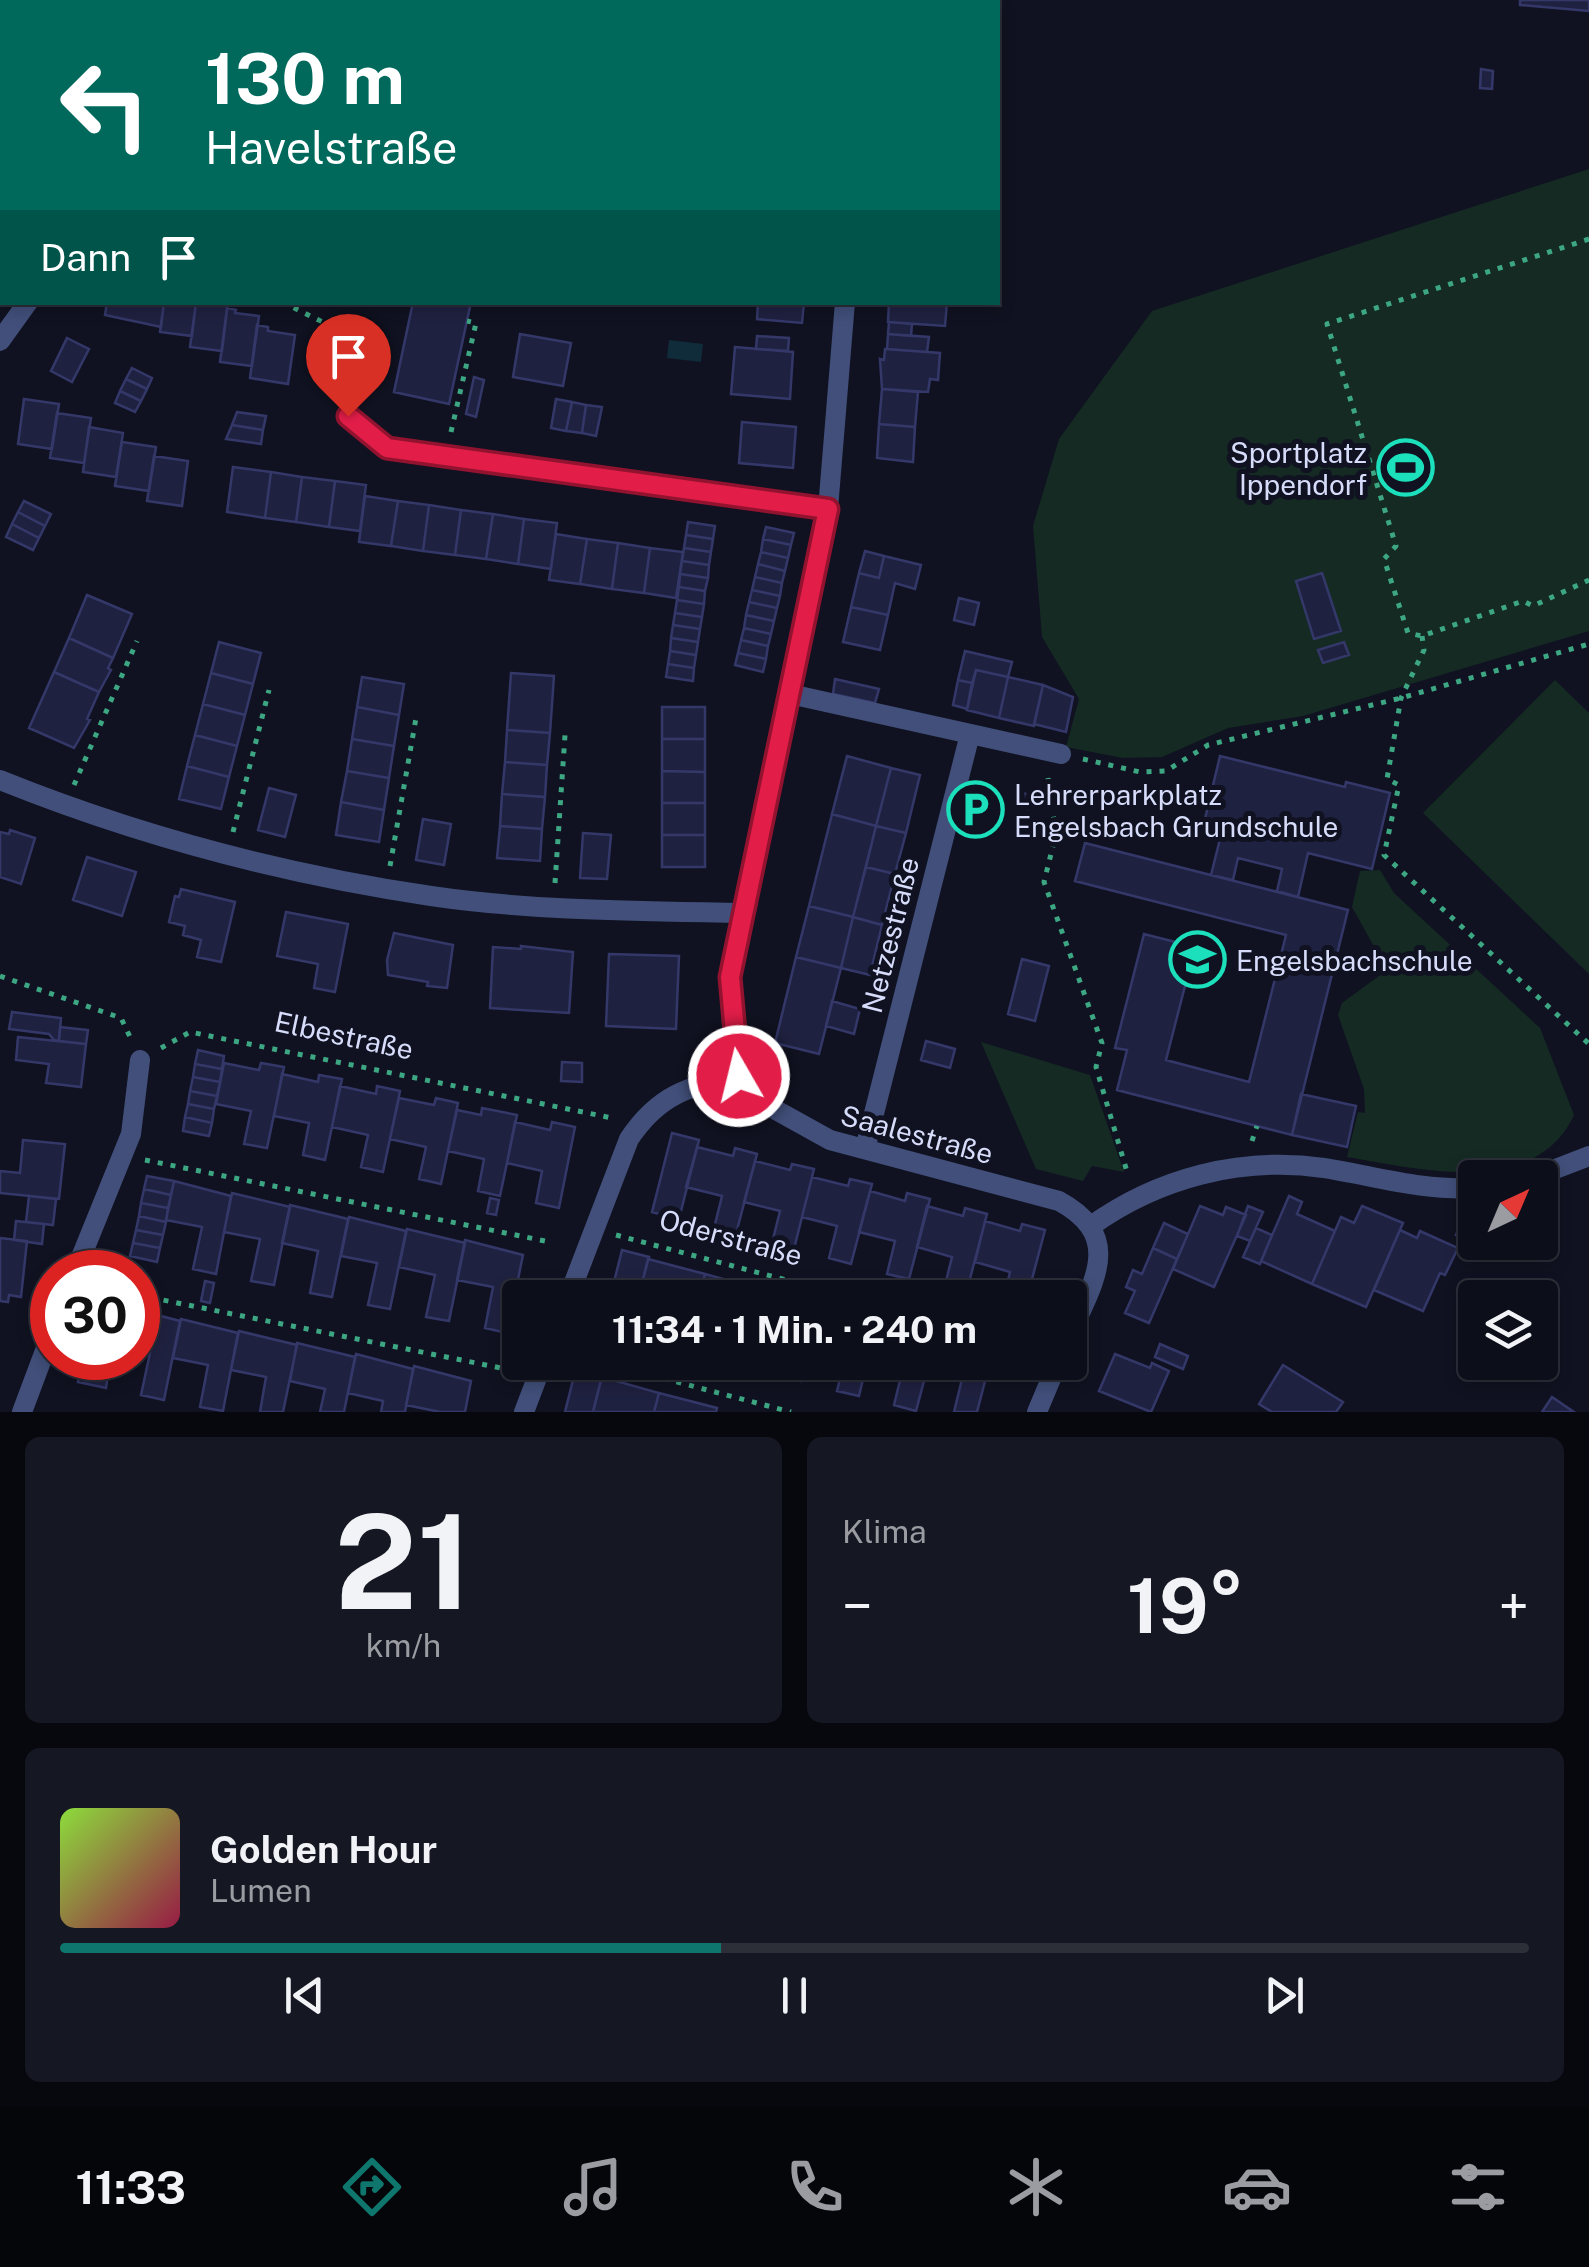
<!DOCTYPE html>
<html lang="de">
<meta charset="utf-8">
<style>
body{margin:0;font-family:"Public Sans",sans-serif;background:#151722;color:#f1f3f6;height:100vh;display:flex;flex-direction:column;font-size:38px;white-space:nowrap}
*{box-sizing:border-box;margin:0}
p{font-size:32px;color:#9a9ca2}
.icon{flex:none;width:55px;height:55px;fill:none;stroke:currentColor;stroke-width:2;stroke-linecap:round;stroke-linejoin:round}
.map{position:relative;height:1412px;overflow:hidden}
.drawer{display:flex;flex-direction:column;gap:25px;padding:25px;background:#07080e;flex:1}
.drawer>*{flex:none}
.hud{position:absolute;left:0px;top:0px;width:1000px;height:305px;box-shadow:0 5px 15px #0003,0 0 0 2px #2c2e38;background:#00695c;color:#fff;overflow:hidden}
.needle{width:65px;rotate:44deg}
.tools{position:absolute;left:1458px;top:1160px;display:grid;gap:20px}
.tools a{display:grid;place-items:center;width:100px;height:100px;border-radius:10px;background:#0c0e19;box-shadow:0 5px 15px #0003,0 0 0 2px #2c2e38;font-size:50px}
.speed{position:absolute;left:30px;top:1250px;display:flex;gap:20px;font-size:50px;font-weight:700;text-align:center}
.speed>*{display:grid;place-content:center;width:130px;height:130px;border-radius:50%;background:#0c0e19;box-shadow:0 5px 15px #0003,0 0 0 2px #2c2e38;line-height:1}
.speed .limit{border:15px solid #d22;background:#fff;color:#111}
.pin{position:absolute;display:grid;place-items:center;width:85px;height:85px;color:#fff;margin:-102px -42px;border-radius:50% 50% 50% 0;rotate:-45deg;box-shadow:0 0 10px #0007}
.pin .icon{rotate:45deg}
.me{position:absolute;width:110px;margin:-55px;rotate:352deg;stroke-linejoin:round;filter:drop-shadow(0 0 8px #0008)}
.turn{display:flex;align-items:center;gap:35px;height:210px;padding:0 40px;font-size:45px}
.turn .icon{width:130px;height:130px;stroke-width:2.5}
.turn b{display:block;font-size:70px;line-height:85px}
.then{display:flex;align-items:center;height:95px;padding:0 40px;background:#0003;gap:20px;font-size:38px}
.big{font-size:75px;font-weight:700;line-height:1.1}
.drawer .widget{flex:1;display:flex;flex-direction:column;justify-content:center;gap:15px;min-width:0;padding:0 35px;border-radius:15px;background:#151722}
.drawer .dial{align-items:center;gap:0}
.dial b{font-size:130px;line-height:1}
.song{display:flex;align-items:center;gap:30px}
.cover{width:120px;height:120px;border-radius:15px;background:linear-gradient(135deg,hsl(90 70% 55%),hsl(340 70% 35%))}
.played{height:10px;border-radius:5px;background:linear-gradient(90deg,#0f766e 45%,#2c2e38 45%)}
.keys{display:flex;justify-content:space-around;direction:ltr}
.heat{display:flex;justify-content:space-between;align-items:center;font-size:55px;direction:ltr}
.drawer .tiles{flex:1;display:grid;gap:25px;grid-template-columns:1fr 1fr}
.widget:last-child{grid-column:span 2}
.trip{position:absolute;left:502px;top:1280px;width:585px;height:100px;border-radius:10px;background:#0c0e19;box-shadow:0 5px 15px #0003,0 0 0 2px #2c2e38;font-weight:700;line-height:100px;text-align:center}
.dock{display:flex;height:160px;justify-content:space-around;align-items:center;background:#05060a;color:#9a9ca2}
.dock .icon{width:70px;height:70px}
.dock .active{color:#0f766e}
.dock b{font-size:45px;color:#f1f3f6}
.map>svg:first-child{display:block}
</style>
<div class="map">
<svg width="1589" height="1412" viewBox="0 0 1589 1412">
<rect width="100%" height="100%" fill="#101221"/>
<path fill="#142a23" d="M1589,169V631L1303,716L1228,728L1162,757L1123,758L1066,747L1079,699L1042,637L1033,526L1059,439L1152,311Z
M1555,680L1589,713V974L1423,813Z
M1380,870L1394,893L1540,1028L1574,1115C1535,1199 1419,1169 1347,1157L1358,1112L1365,1113L1364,1089L1338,1015L1342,1003L1387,970L1352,907L1360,871Z
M981,1042L1090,1075L1124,1172L1092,1166L1083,1181L1036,1169Z"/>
<path fill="#102c3b" d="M669,340L703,344L701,362L667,358Z"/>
<path fill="#1f2140" stroke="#343869" stroke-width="2.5" d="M581,0H644L580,2Z
M733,0H821L828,2H732Z
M1520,0H1589V11L1520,5Z
M1481,69L1493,71L1492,89L1480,88Z
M107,302H164L161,327L105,315Z
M164,302H196L192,336L160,332Z
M196,302H228L222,351L190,347Z
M413,302H471L449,404L394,392Z
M758,302H804L802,323L757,319Z
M889,302H947L945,326L888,322Z
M227,308L236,310L235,313L259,316L252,366L220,362Z
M889,322L912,324L911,336L888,334Z
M257,325L268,327V331L295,335L288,384L250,378Z
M520,334L571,343L563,386L513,377Z
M888,334L929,337L927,352L887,349Z
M757,336L789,338L788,351L756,349Z
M67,338L89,349L72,382L51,371Z
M735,347L793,352L790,399L731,394Z
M885,349L940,353L938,380L930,379L928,392L882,389L880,359L884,360Z
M132,368L152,378L147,389L126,379Z
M474,377L484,380L476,417L466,414Z
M126,379L147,389L141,401L120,391Z
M882,389L918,392L915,427L879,424Z
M120,391L141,401L135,412L115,403Z
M24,399L59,404L52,449L18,444Z
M556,399L572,402L566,431L551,428Z
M572,402L586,405L582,433L566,431Z
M586,405L602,407L596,436L582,433Z
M237,412L266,416L263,430L232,425Z
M57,413L91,418L84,463L50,458Z
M742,422L796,427L793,468L739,463Z
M879,424L915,427L913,462L877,458Z
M232,425L263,430L261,444L226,439Z
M89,427L123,433L116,477L83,472Z
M122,442L156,447L149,491L115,486Z
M154,456L188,461L182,506L147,501Z
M233,467L271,472L265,518L227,512Z
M271,472L302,477L296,522L265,518Z
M302,477L335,481L329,527L296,522Z
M335,481L366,485L360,531L329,527Z
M365,496L398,501L391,546L359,542Z
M24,501L51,514L45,526L18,512Z
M398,501L429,505L423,551L391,546Z
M429,505L461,510L455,555L423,551Z
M461,510L493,514L486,559L455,555Z
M18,512L45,526L39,538L12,524Z
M493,514L524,519L518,564L486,559Z
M524,519L557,523L551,569L518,564Z
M688,522L715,526L713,539L686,535Z
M12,524L39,538L33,550L6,537Z
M766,527L794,533L791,545L763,539Z
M556,534L587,539L580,584L549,580Z
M686,535L713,539L711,552L684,548Z
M587,539L618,543L612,589L580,584Z
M763,539L791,545L788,558L761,552Z
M618,543L650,548L644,593L612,589Z
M650,548L683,552L676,598L644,593Z
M684,548L711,552L709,565L682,561Z
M865,551L884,556L879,578L859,573Z
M761,552L788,558L785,571L758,564Z
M884,556L921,565L915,589L895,583L888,615L851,607L859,573L879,578Z
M682,561L709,565L708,578L680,574Z
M758,564L785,571L782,583L755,577Z
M1322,573L1341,631L1314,639L1296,581Z
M680,574L708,578L705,591L679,587Z
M755,577L782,583L780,596L752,590Z
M679,587L705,591L704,604L677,600Z
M752,590L780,596L777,608L749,602Z
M87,595L132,614L113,658L69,638Z
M959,598L979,603L974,625L954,620Z
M677,600L704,604L702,617L675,613Z
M749,602L777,608L774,621L746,615Z
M851,607L888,615L880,650L843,642Z
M675,613L702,617L700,629L673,625Z
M746,615L774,621L771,634L744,628Z
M673,625L700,629L698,642L671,638Z
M744,628L771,634L768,646L741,640Z
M69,638L113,658L108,668L111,670L99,692L54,672Z
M671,638L698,642L696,655L670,651Z
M741,640L768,646L766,659L738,653Z
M219,642L261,653L253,684L211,673Z
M1344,642L1349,655L1323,663L1318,650Z
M670,651L696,655L694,668L668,664Z
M965,651L1012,662L1008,677L976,670L972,683L958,680Z
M738,653L766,659L763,672L735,665Z
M668,664L694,668L693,681L666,677Z
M976,670L1008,677L999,718L967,710Z
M54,672L99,692L87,719L90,720L74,748L29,728Z
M211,673L253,684L245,715L203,704Z
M511,673L554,676L550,733L507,730Z
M362,677L404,684L399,715L357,707Z
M1008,677L1043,685L1034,726L999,718Z
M835,679L879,689L875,703L833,694Z
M958,680L972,683L967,709L953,705Z
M1043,685L1073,697L1066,732L1034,724Z
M203,704L245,715L237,746L195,735Z
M357,707L399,715L394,746L352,739Z
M662,707H705V739H662Z
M507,730L550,733L547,765L505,762Z
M195,735L237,746L229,777L187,766Z
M352,739L394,746L389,778L347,771Z
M662,739H705V772L662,771Z
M847,756L891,768L876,826L832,814Z
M1220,756L1345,787L1346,782L1390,793L1372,869L1308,853L1298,897L1277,891L1282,869L1238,858L1233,880L1211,875L1222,831L1203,827Z
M505,762L547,765L545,797L502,794Z
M187,766L229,777L221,809L179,799Z
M891,768L920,775L906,833L876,826Z
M347,771L389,778L384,810L341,802Z
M662,771L705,772V803H662Z
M269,788L296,795L285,837L258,830Z
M1017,792L1031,795L1028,809L1014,806Z
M502,794L545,797L542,829L500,826Z
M341,802L384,810L379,842L336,835Z
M662,803H705V835H662Z
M832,814L876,826L853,917L809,906Z
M423,819L451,824L444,865L416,860Z
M500,826L542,829L540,861L497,858Z
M876,826L906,833L895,874L866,867Z
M10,830L35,838L21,884L0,877V832L9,834Z
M583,833L611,835L607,879L580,878Z
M662,835H705V867H662Z
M1085,843L1348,910L1292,1135L1117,1090L1127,1050L1115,1048L1144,934L1195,947L1166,1060L1249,1082L1286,935L1075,881Z
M87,857L136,872L122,916L73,900Z
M866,867L895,874L882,925L853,917Z
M181,889L235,902L221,962L197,957L201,940L183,935L185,926L169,922L175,896L179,897Z
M809,906L853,917L841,968L796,957Z
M286,912L348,924L335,992L314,988L318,964L277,956Z
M853,917L882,925L870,975L841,968Z
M394,933L453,945L447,988L427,986L428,982L388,975L387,960Z
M521,946L573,952L569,1013L490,1008L493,947L521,949Z
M609,954L679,956L676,1029L606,1026Z
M796,957L841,968L819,1054L775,1043Z
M1022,959L1049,966L1035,1021L1008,1014Z
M832,1001L860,1009L854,1034L826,1026Z
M12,1012L61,1018L59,1041L54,1040L49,1034L9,1029Z
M60,1027L88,1030L86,1044L59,1041Z
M18,1037L86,1044L81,1087L46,1083L49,1064L16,1060Z
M926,1041L955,1049L950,1068L921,1060Z
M198,1050L224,1056L222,1069L195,1064Z
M562,1062L582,1063V1082L561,1081Z
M224,1063L259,1070L261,1063L284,1067L267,1148L244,1144L251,1111L216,1104Z
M195,1064L222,1069L220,1082L193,1077Z
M282,1074L318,1082L319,1075L342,1079L325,1160L303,1155L309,1123L274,1116Z
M193,1077L220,1082L217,1096L190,1091Z
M340,1086L376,1094L377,1086L400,1091L383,1172L361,1167L368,1135L332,1127Z
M190,1091L217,1096L214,1109L188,1104Z
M1301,1094L1356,1106L1347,1147L1292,1135Z
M399,1098L434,1105L436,1098L458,1103L441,1184L419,1179L426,1147L390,1139Z
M188,1104L214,1109L212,1123L185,1117Z
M482,1108L517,1115L500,1196L478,1191L484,1159L448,1151L457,1110L481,1115Z
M185,1117L212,1123L209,1136L183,1131Z
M515,1122L550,1130L552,1122L575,1127L559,1208L536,1203L542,1171L507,1163Z
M672,1133L699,1140L679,1219L652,1212Z
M23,1140L65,1144L59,1199L0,1193V1171L20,1173Z
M697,1147L733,1156L735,1148L757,1154L736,1234L714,1228L722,1196L686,1187Z
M755,1161L790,1170L792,1164L814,1169L794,1249L772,1243L780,1211L744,1202Z
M147,1176L174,1181L171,1195L144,1189Z
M812,1177L848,1186L850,1179L872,1184L851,1264L829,1258L837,1226L802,1217Z
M174,1181L231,1196L216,1274L193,1269L202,1227L166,1220Z
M144,1189L171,1195L168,1208L141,1203Z
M870,1191L905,1201L907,1193L930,1199L909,1279L887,1274L895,1241L859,1232Z
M232,1193L290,1207L274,1285L251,1281L260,1239L224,1232Z
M29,1196L56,1199L53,1225L26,1222Z
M1289,1196L1302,1202L1297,1214L1335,1231L1312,1284L1261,1261Z
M490,1198L499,1200L496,1215L487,1213Z
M141,1203L168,1208L166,1222L139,1216Z
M290,1205L348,1219L332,1297L310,1293L318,1251L282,1243Z
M927,1206L963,1216L965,1208L987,1214L966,1294L944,1289L952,1257L917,1247Z
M1200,1206L1223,1215L1226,1207L1246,1215L1214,1287L1173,1269Z
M1248,1206L1263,1212L1250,1241L1237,1236Z
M1362,1206L1403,1223L1366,1307L1312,1284L1341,1217L1354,1223Z
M1465,1212L1475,1216V1242H1486L1484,1247L1456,1235Z
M139,1216L166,1222L163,1235L136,1230Z
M349,1217L406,1231L390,1309L368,1305L377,1263L341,1256Z
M16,1221L44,1224L42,1244L14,1240Z
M985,1221L1020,1231L1022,1224L1045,1230L1027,1298H1004L1010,1272L975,1262Z
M1164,1223L1188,1234L1177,1259L1153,1248Z
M1256,1228L1272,1235L1260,1264L1243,1257Z
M407,1229L465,1243L449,1321L426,1317L435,1275L399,1267Z
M136,1230L163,1235L160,1248L133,1243Z
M1400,1230L1417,1238L1420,1231L1458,1248L1445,1275L1440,1273L1423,1311L1374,1290Z
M0,1238L27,1241L21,1297L9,1295L8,1302L0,1301Z
M465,1240L523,1255L507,1333L485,1328L493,1287L457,1280Z
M133,1243L160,1248L157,1262L130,1256Z
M1153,1248L1177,1259L1149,1323L1125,1313L1135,1291L1126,1287L1133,1270L1142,1274Z
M622,1250L649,1257L638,1298H610Z
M648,1259L705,1274L699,1298L639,1295Z
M705,1274L763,1290L761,1298H699Z
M205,1281L214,1283L210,1303L201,1301Z
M763,1290L793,1298H761Z
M138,1310L180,1321L164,1400L141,1395L150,1353L138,1351Z
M181,1319L238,1333L223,1411L200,1407L208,1365L173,1358Z
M239,1331L297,1345L283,1412H260L266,1377L231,1370Z
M297,1343L355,1357L344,1412H320L325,1389L290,1381Z
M1160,1344L1188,1356L1183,1369L1155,1357Z
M356,1354L413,1369L405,1412H381L383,1401L348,1393Z
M1115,1354L1150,1368L1152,1363L1169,1371L1151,1412L1099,1391Z
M84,1358L111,1361L108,1374L81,1369Z
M782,1362H806L801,1381L779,1376Z
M844,1362H867L859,1396L837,1391Z
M899,1362H929L916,1411L894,1405L904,1364Z
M929,1362H990L977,1412H954L962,1379L927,1370Z
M1283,1365L1343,1402L1336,1412H1272L1259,1404Z
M414,1366L471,1381L465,1412H440L406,1405Z
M576,1368L602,1375L593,1412H565Z
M81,1369L108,1374L106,1388L78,1382Z
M602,1377L659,1393L654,1412H593Z
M659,1393L717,1408L716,1412H654Z
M1552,1397L1574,1412H1542Z"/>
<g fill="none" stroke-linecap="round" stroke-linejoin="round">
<path stroke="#3da682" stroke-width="5" stroke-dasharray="5 8" stroke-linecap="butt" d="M1589,239L1327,324L1396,546L1384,559L1408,633L1422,636L1523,601L1533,606L1589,580
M282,302L335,328L328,371L338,394
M451,432L476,323L467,321
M1422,636L1424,650L1401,698L1387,779L1399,785L1384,855L1589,1044
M1083,759L1140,772L1166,771L1208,745L1401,698L1589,644
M1048,778L1056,834L1044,882L1102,1043L1096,1067L1128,1175
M74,785L137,641
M233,832L269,690
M390,866L416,718
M555,883L565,735
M0,976L121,1018L131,1039
M161,1048L190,1032L612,1118
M1252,1141L1257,1126
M145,1160L550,1242
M616,1235L854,1298
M138,1295L501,1368
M601,1362L791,1412"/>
<path stroke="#414f7a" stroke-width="20" d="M231,0L234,2
M447,0L453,2
M894,2L895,0
M0,341L28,302
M347,415L387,448L828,509
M790,694L1061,754
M0,780C139,836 283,874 431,896C533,911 639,911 742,913
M739,1075L733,1041L729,977L828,509L845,302
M739,1075L765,1104L830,1140L1059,1201C1125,1237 1093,1282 1070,1335
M865,1149L970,734
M1532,1178L1589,1156
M1091,1226C1158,1178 1241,1156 1324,1168C1375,1176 1422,1191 1475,1188
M75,1272L131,1134L140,1060
M568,1298L629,1139C659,1094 688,1087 739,1075
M22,1412L52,1332
M524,1412L543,1362
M1037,1412L1058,1362"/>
</g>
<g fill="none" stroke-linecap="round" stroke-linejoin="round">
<defs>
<path id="route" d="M348,416L387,448L828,509L730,977L739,1076"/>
</defs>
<use href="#route" stroke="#92132f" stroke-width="25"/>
<use href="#route" stroke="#e11d48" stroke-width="18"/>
</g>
<defs>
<symbol id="stadium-ring" viewBox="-11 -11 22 22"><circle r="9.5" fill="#101221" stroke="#1cdfbb" stroke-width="1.5"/><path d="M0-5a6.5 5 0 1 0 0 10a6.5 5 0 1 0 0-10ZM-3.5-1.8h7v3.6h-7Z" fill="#1cdfbb"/></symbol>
<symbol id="parking-ring" viewBox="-11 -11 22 22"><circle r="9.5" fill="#101221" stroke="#1cdfbb" stroke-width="1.5"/><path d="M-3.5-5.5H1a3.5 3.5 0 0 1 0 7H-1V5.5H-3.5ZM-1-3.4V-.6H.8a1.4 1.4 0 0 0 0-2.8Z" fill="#1cdfbb"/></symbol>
<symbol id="school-ring" viewBox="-11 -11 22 22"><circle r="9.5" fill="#101221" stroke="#1cdfbb" stroke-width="1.5"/><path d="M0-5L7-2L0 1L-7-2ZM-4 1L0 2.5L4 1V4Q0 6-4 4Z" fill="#1cdfbb"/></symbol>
</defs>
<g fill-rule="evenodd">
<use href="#stadium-ring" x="1374" y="436" width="63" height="63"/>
<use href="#parking-ring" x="944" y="778" width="63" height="63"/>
<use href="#school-ring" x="1166" y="928" width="63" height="63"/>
</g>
<g text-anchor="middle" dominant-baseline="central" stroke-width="10" stroke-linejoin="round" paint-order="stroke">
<g font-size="28" fill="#d6dcfa" stroke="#101221" text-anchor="start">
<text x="1367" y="452" text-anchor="end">Sportplatz<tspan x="1367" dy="32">Ippendorf</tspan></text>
<text x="1014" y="794">Lehrerparkplatz<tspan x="1014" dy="32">Engelsbach Grundschule</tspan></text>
<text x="1236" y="960">Engelsbachschule</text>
</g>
<g font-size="28" fill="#d6dcfa" stroke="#101221">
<text transform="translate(890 935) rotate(-76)">Netzestraße</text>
<text transform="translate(344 1035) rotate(12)">Elbestraße</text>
<text transform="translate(917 1134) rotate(15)">Saalestraße</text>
<text transform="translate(731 1237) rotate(15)">Oderstraße</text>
</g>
</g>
</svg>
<div class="tools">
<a><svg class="needle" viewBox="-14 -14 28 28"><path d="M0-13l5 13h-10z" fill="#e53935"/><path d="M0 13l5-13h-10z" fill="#9a9ca2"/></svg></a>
<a><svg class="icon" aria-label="layers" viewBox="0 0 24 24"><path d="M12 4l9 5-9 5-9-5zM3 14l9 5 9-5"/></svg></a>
</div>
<div class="speed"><div class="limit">30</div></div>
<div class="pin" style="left:348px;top:416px;background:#d93025"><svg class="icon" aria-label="arrive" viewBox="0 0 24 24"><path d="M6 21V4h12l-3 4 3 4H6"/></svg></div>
<svg class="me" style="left:739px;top:1076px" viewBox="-20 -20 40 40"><circle r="17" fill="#e11d48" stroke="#fff" stroke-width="3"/><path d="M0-11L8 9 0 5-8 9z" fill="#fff"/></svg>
<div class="trip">11:34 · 1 Min. · 240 m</div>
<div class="hud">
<div class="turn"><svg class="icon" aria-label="left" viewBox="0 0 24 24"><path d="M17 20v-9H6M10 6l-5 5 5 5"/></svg><div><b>130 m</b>Havelstraße</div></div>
<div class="then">Dann<svg class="icon" aria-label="arrive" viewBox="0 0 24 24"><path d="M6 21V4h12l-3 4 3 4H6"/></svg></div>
</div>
</div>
<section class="drawer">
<div class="tiles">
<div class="widget dial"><b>21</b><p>km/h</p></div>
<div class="widget"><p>Klima</p>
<div class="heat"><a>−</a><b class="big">19°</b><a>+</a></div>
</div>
<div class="widget">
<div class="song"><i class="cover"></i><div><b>Golden Hour</b><p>Lumen</p></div></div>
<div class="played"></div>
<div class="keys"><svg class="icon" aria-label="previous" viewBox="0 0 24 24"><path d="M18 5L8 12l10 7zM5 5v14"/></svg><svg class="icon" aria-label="pause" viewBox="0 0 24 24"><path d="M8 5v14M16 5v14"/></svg><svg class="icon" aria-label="next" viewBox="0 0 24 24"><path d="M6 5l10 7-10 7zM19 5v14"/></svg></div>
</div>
</div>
</section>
<nav class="dock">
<b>11:33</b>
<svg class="icon active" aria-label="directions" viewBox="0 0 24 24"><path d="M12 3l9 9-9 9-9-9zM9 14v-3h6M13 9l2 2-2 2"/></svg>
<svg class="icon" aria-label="music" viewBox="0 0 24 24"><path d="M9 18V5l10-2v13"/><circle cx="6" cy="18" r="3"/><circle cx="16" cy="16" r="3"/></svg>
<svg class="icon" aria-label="phone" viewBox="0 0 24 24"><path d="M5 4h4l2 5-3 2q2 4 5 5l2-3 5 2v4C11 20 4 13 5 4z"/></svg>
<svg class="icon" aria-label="climate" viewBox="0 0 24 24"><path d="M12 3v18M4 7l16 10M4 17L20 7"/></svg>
<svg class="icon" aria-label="car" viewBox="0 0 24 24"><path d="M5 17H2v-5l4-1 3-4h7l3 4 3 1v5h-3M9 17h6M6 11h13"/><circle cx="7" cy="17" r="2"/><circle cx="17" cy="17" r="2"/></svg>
<svg class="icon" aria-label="filters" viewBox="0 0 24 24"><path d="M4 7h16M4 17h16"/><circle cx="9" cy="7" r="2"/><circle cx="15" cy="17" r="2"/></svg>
</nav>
